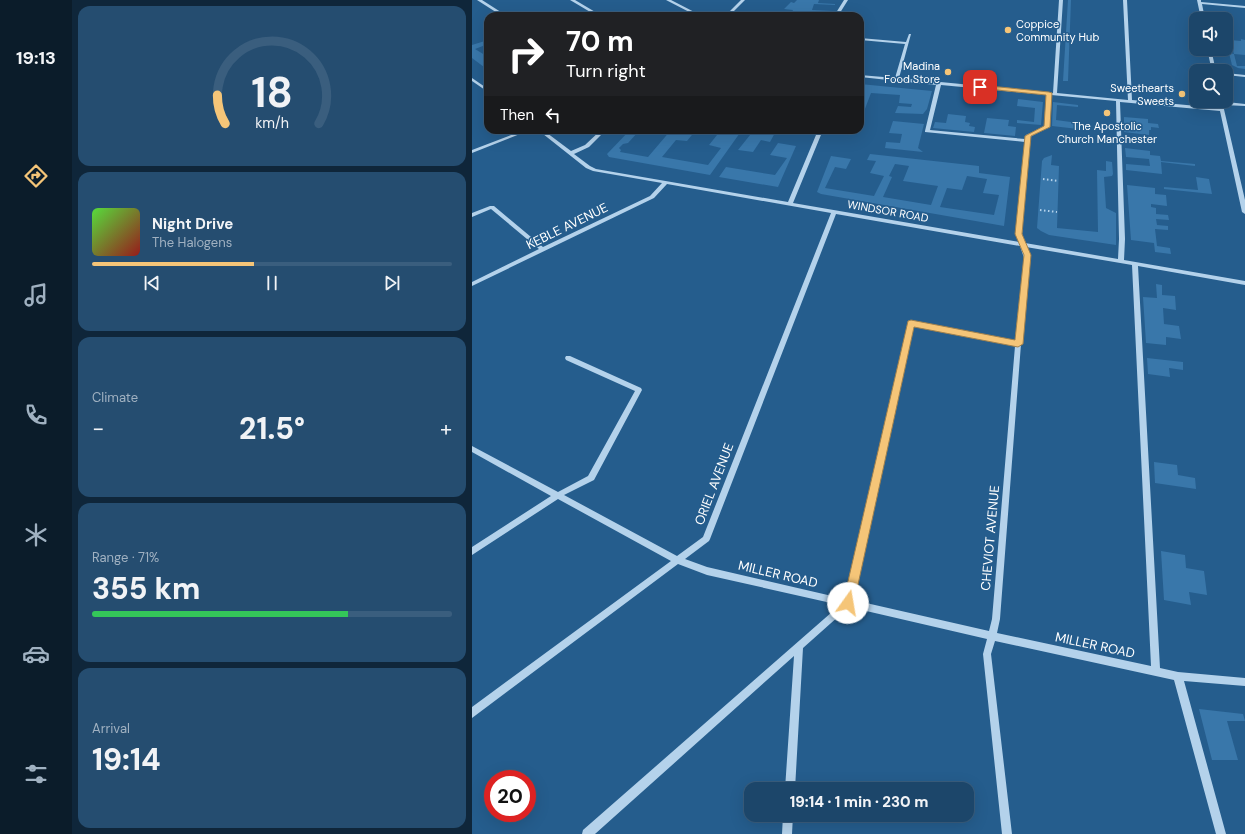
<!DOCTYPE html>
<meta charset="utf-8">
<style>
body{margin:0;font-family:"DM Sans",sans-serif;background:#254d70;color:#f1f3f6;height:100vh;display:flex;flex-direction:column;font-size:15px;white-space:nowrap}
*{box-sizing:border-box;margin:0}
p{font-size:13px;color:#a0b1c1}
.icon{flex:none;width:22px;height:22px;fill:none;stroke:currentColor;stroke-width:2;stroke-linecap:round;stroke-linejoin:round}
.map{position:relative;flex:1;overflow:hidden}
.drawer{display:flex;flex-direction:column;gap:6px;padding:6px;background:#0f263a;width:400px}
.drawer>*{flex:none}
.guide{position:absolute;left:12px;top:12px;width:380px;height:122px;border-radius:12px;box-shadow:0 4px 16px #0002,0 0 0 1px #3a5e7e;background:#202124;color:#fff;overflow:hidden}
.controls{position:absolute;left:717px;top:12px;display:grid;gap:8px}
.controls a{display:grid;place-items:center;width:44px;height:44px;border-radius:8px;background:#1c466a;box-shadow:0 4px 16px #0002,0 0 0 1px #3a5e7e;font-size:20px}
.speed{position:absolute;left:12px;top:770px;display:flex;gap:8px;font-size:20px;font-weight:700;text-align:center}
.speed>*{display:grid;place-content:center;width:52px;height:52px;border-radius:50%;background:#1c466a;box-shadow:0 4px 16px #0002,0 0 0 1px #3a5e7e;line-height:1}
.speed .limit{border:6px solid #d22;background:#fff;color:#111}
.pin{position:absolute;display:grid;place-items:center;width:34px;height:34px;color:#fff;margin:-17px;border-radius:8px;box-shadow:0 2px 6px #0006}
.me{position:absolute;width:44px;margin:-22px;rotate:13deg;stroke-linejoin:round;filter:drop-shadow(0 0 3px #0008)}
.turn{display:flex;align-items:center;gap:14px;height:84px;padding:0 16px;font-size:18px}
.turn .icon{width:52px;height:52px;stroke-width:2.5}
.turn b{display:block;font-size:28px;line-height:34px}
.then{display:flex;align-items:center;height:38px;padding:0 16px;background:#0003;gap:8px;font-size:15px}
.big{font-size:30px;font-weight:800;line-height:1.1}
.drawer .tile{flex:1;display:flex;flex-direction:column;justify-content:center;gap:6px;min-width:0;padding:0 14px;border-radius:12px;background:#254d70}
.drawer .dial{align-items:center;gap:0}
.dial svg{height:104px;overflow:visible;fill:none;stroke:#3a5e7e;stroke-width:7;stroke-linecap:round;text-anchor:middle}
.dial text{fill:#f1f3f6;stroke:none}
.song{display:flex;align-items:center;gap:12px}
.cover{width:48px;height:48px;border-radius:6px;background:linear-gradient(135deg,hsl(110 70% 55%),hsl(0 70% 35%))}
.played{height:4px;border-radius:2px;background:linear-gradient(90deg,#f5c578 45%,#3a5e7e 45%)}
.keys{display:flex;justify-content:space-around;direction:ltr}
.heat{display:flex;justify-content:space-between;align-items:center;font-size:22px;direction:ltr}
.charge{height:6px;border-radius:3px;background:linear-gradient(90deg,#34c759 71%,#3a5e7e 0)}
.trip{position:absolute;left:272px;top:782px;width:230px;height:40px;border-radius:12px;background:#1c466a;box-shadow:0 4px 16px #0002,0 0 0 1px #3a5e7e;font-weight:800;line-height:40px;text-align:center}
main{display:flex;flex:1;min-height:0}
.tab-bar{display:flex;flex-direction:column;width:72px;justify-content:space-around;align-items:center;background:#0b1c2a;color:#a0b1c1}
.tab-bar .icon{width:28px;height:28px}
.tab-bar .current{color:#f5c578}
.tab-bar b{font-size:18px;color:#f1f3f6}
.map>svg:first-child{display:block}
</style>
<main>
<nav class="tab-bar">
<b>19:13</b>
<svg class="icon current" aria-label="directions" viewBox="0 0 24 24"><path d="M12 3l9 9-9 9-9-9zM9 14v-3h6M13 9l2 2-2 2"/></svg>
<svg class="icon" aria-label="music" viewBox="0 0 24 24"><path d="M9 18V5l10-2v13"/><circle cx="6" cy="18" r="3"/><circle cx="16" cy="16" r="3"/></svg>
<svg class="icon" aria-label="phone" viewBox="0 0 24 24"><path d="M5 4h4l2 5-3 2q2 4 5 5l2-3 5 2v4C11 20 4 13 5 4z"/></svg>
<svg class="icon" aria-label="climate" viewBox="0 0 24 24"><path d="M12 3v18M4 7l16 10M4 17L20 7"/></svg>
<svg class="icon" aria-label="car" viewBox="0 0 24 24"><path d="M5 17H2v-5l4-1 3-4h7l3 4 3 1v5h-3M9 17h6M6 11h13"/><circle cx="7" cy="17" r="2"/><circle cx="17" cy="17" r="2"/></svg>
<svg class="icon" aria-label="filters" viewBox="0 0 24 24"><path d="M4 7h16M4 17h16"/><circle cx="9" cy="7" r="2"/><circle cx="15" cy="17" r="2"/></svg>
</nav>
<section class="drawer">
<div class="tile dial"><svg viewBox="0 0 100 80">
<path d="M14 69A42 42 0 1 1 86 69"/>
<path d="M14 69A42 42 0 0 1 8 47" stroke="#f5c578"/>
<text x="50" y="56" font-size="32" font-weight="700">18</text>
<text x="50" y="72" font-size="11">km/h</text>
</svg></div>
<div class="tile">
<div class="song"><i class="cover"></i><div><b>Night Drive</b><p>The Halogens</p></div></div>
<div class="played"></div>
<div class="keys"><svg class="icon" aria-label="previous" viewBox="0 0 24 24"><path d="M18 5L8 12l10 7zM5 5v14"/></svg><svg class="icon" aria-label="pause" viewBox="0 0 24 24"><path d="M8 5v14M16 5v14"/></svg><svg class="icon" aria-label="next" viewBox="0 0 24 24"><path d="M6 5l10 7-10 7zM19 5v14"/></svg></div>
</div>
<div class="tile"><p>Climate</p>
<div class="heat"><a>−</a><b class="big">21.5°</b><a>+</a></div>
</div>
<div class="tile"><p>Range · 71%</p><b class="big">355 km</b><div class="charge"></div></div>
<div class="tile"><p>Arrival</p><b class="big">19:14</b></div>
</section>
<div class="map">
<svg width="773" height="834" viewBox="0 0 773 834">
<rect width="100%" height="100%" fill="#255d8d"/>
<path fill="#3977aa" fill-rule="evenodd" d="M325,0H347L346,3L363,4V5L342,4L340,10L361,11L360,13L329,11L326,16H318L321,10L312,9L319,2L322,3Z
M596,0H599L596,81H591Z
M769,39L773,40V55L762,54L765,66H773V69L766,68L760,65L757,53L762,54L758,40L769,41Z
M16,40V44L3,49L16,57V70L0,58V45Z
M388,84L460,91L455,109L451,114L423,113L426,106L439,107L440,104L427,103L428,95L399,93L391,114H388Z
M546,99L571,102L569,125L545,123V120L562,122L563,108L545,106Z
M581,102L606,105V107L585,105L584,120L606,123V129L580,126Z
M476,114L494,116L493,122L498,123L497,126L503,127L502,132L461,128L463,122L474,123Z
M652,117L676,119V123L686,124L687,128L679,127V130H677V135L652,132Z
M515,118L537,120L536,126L544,127L543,136L512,133Z
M421,121L452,124L446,148L451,152L413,148L414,142L428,143L430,134L417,133Z
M158,130H184L181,133L167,131L156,143L151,144L147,148L149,150L148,152L176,157L199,130H224L215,141L204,140L190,157L236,165L249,148L237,145L249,130H270L238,175L137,157L135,154Z
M282,130L304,131L298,142L289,140L281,152L266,150Z
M306,143L324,146L306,187L247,177L254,167L303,175L315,158L298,155Z
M653,148L678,151V155L688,156L689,161L723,164V166L689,162L690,174L654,170V164L678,166L677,159L654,157Z
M398,154L507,166V173L538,177L532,226L349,194L345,192L359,156L379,159L374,169L363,167L353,188L402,196L412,176L398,173L404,161L395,160ZM423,164L437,166L431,181L466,186L459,205L411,197L420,177L417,176ZM495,176L515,179L511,193L527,195L522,215L468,207L475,188L490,190Z
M580,155L579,165L587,166L585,228L626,232L625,170L634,171V161L640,162L641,174L640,176L632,177L634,208L644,213V245L577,235L569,231L565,228L570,161L572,158Z
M724,177L737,179L740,194L692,189V187L726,190Z
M655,185L683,188V194L694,195L695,206L679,204V207L684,208V214L696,215L697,220L684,219L685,225L696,226V230L683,229L685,246L698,248L699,254L683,252L682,243L659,240Z
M684,284L690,285V295L703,296L704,310L691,308L692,324L707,326L709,339L694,337V345L674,343L671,297L685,298Z
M675,358L711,362V370L697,368L698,377L676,374Z
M682,462L705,465L706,475L723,478L724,489L683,483Z
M689,551L713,555L714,568L732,571L735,595L717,592L719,605L692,600Z
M727,709L771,714L773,721H755L766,760H740Z"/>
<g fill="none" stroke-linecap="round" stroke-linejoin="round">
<path stroke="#b4d2eb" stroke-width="2" stroke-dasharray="1.5 2.5" stroke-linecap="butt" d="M571,179L586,181
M568,210L585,212"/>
<path fill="#b4d2eb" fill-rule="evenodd" d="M5,0H10L35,16H30Z
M98,0H103L130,16H125Z
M194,0H199L230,16H225Z
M269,0H273L257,16H253Z
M372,0H376L366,16H362Z
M587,0H591L585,93L656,100L651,0H655L660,100L747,108L746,101L773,104V106L751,105L773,200V214L770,212L748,111L648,102L653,239L652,260L773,281V285L666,266L688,668L706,672L773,678V686L712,681L754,834H744L702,680L523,641L519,654L540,834H530L511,654L515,639L377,607L331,648L323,789H313L322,656L123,834H110L111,830L368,605L235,575L206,564L0,718V707L199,561L86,499L0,555V547L79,496L0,452V446L86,492L116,476L163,391L94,360L93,358L94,356H98L169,388L170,390L122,480L92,495L205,556L231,537L359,213L195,184L182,198L0,286V282L67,249L19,209L0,217V213L18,206H22L71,247L178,196L190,183L121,171L114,168L66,130H71L99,151L113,145L129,130H134L117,147L102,154L118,166L124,169L316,202L344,135L321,131L319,130H330L346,132L347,130H351L321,203L547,242L544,234L553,142L453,132V131L464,85L388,77V75L423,78L433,44L388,40V38L434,42L437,34H439L427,78L581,93ZM469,85L575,95L573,126L554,135L553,139L458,130ZM579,95L644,101L647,239L646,259L553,243L550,234L558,137L577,127ZM364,214L548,246L552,258L543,341L439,321L436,323L373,599L235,567L213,559L237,541L238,539ZM554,247L660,265L679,666L525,633L528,619L549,344L558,258ZM442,326L543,346L520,619L517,631L381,600Z
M725,0H729V2L773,6V8L730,4L733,19H729Z
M735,49H739L744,71H740Z
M754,73L773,75V77L754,75Z
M0,78L16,89V92L0,81Z
M52,130H58L0,153V150Z
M311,815H321L320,834H310Z"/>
</g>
<path fill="#f5c578" stroke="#9f804e" d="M508,85L577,92L580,93L578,127L559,136L550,234L559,255L551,344L546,347L442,327L382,603L380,607L376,608L372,607L371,603L436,321L439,320L543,340L552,255L543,234L553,136L572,126L574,95L505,88V87Z"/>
<g fill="#f5c578" stroke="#255d8d" stroke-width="1.5">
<circle cx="536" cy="30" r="4"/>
<circle cx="476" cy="72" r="4"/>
<circle cx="710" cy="94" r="4"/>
<circle cx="635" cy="113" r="4"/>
</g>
<g text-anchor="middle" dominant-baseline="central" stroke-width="3" stroke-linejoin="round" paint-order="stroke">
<g font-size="11" fill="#fff" stroke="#255d8d" text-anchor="end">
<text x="544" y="24" text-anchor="start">Coppice<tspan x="544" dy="13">Community Hub</tspan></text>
<text x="468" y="66">Madina<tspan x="468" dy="13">Food Store</tspan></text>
<text x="702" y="88">Sweethearts<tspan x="702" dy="13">Sweets</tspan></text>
<text x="635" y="126" text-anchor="middle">The Apostolic<tspan x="635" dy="13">Church Manchester</tspan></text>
</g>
<g font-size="11" fill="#fff" stroke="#255d8d">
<text transform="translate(416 211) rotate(10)">WINDSOR ROAD</text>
</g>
<g font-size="13" fill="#fff" stroke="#255d8d">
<text transform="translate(95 226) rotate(-26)">KEBLE AVENUE</text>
<text transform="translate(242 484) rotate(-69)">ORIEL AVENUE</text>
<text transform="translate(518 538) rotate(-85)">CHEVIOT AVENUE</text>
<text transform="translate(306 574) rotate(13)">MILLER ROAD</text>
<text transform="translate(623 645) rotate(12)">MILLER ROAD</text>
</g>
</g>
</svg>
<div class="controls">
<a><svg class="icon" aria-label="sound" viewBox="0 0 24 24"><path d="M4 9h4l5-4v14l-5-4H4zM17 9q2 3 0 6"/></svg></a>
<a><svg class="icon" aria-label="search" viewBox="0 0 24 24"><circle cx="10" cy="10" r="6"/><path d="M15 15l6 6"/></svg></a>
</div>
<div class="speed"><div class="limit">20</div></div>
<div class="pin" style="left:508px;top:87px;background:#d93025"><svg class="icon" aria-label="arrive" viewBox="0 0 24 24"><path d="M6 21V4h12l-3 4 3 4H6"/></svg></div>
<svg class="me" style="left:376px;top:603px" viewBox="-20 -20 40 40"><circle r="19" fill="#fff"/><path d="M0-13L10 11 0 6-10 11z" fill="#f5c578"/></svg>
<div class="trip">19:14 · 1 min · 230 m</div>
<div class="guide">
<div class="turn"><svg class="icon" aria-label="right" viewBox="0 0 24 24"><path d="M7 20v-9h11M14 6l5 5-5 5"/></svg><div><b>70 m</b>Turn right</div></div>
<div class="then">Then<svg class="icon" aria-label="left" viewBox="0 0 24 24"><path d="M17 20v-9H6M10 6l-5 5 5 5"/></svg></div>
</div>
</div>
</main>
